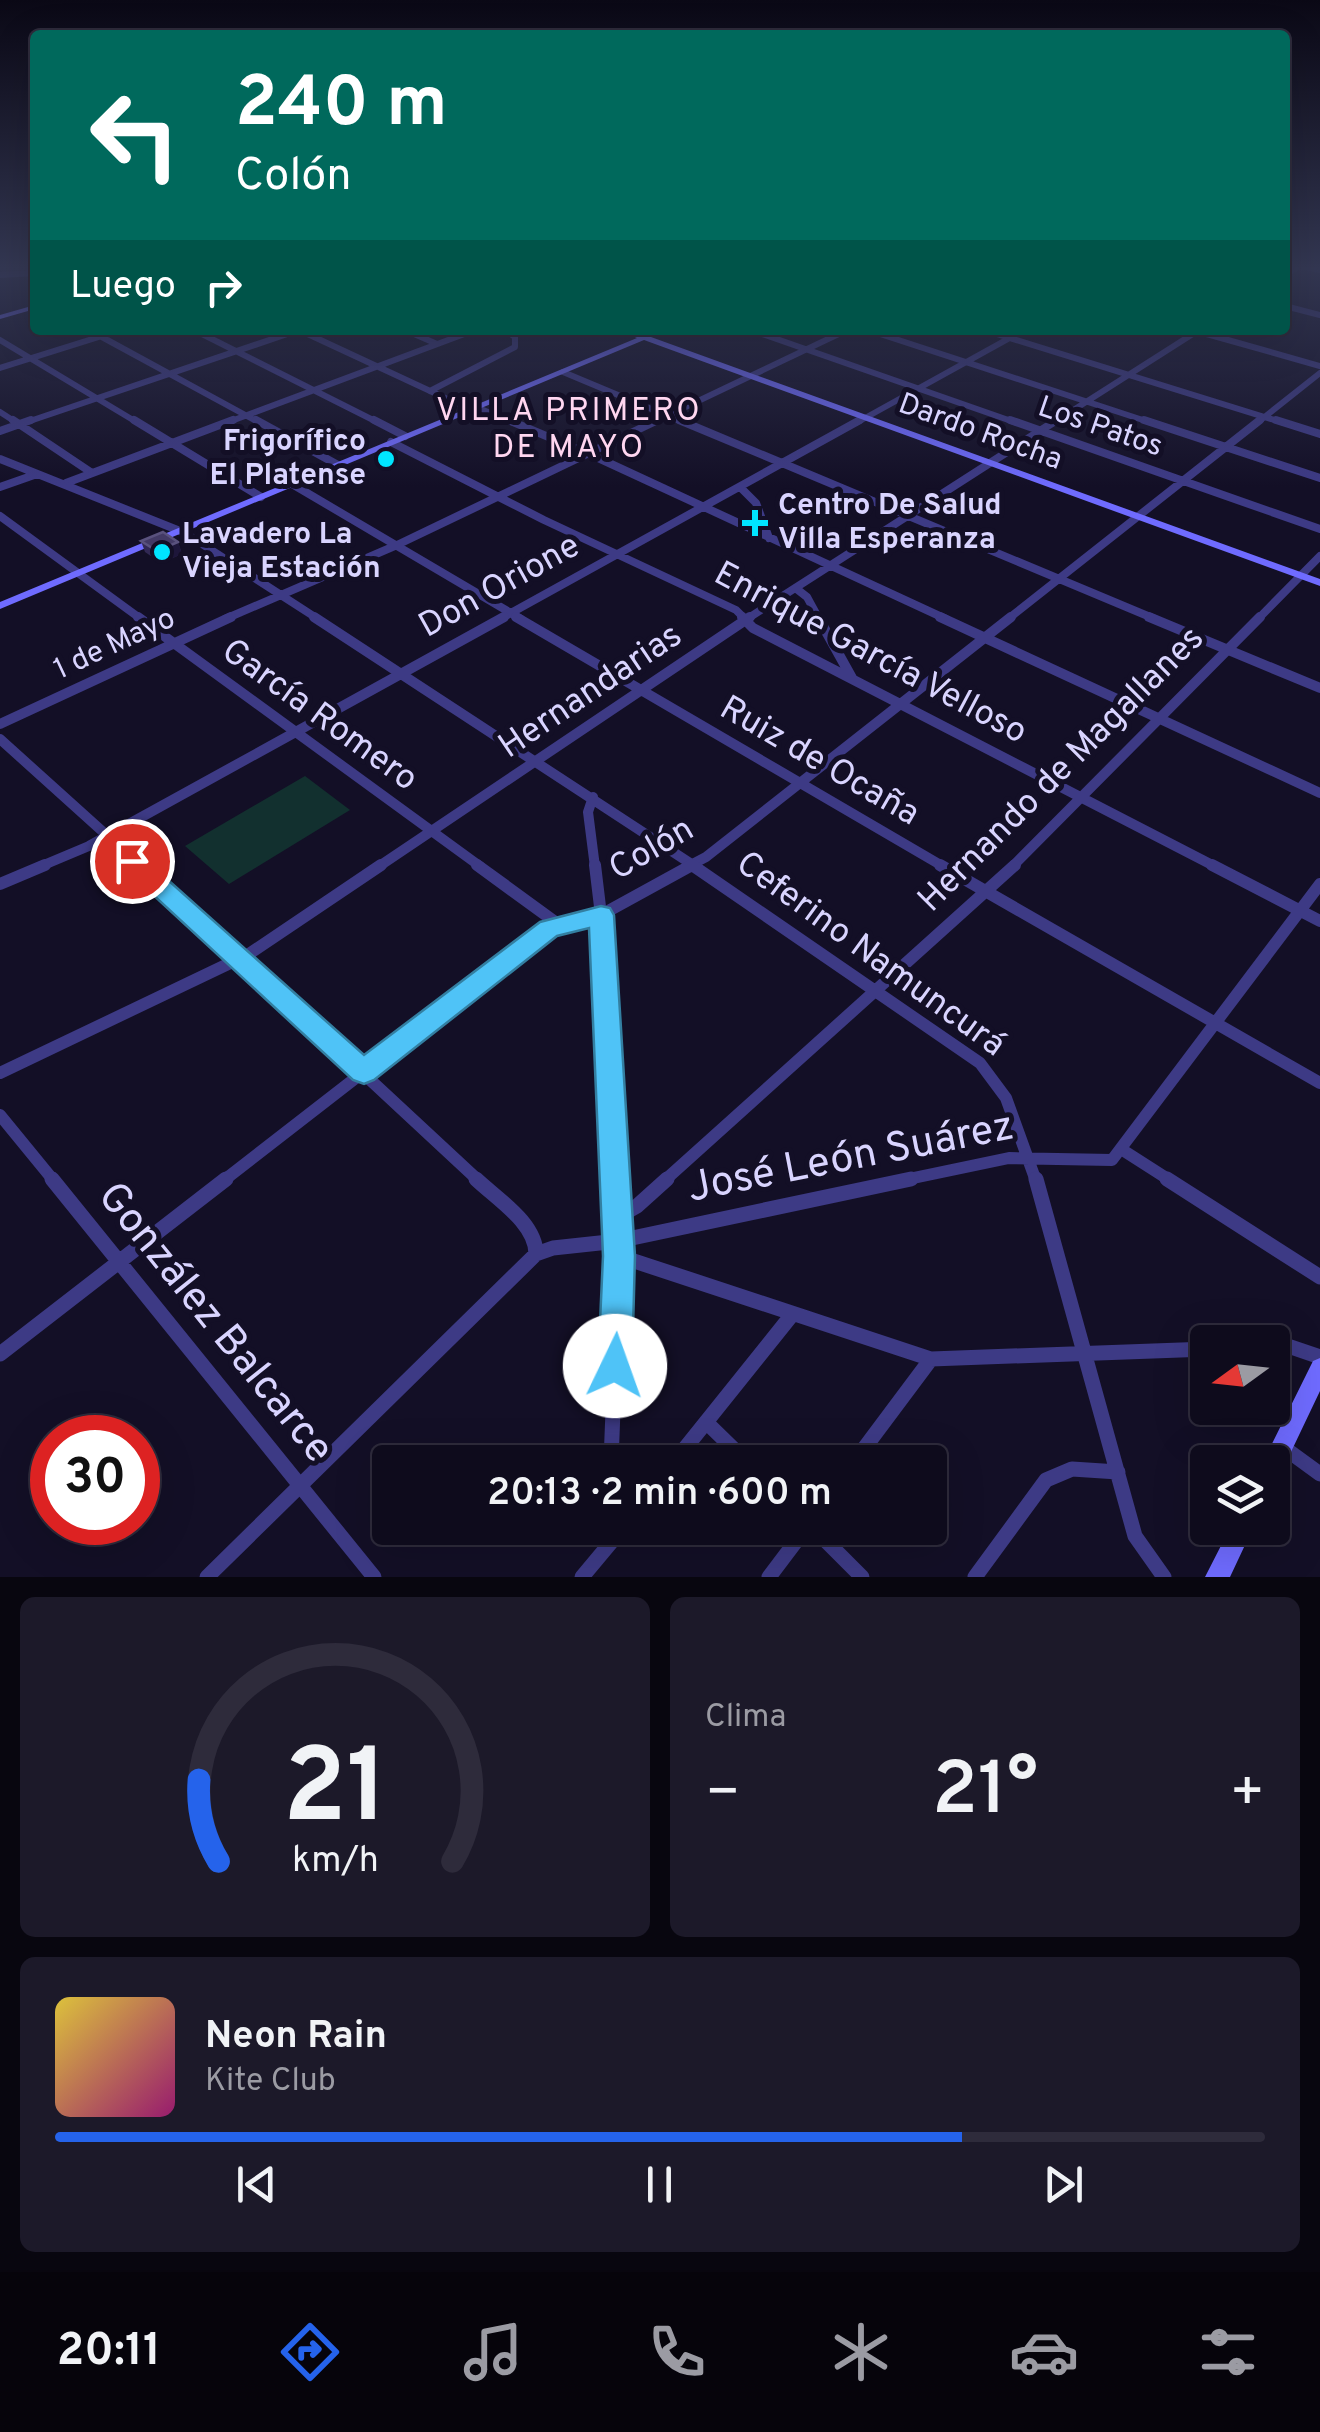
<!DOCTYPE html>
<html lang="es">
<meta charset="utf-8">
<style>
body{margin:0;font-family:Overpass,sans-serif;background:#1c1929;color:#f1f3f6;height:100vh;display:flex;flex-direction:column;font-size:38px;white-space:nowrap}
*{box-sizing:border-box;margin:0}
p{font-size:32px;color:#9b9ba3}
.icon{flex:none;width:55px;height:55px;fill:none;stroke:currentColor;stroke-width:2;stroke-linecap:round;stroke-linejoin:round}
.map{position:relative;height:1577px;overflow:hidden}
.side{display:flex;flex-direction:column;gap:20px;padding:20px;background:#08060f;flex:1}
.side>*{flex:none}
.top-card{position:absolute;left:30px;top:30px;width:1260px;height:305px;border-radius:10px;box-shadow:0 10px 40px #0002,0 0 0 2px #2e2b3b;background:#00695c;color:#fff;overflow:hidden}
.needle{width:65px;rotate:255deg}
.fabs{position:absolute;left:1190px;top:1325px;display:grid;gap:20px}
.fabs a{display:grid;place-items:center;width:100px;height:100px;border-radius:10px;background:#0e0b1c;box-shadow:0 10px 40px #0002,0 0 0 2px #2e2b3b;font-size:50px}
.speed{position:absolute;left:30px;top:1415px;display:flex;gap:20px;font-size:50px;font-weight:700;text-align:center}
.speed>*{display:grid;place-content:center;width:130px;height:130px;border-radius:50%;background:#0e0b1c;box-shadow:0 10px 40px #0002,0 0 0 2px #2e2b3b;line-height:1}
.speed .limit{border:15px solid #d22;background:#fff;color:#111}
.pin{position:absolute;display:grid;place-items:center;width:85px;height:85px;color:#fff;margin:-42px;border:5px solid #fff;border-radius:50%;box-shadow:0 2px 10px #0007}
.me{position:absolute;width:110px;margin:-55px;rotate:3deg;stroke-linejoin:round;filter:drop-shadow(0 0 8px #0008)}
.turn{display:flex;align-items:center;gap:35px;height:210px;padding:0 40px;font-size:45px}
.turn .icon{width:130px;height:130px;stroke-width:2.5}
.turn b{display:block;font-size:70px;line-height:85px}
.then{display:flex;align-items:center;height:95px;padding:0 40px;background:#0003;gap:20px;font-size:38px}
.big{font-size:75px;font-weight:600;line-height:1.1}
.side .widget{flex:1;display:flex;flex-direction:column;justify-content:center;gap:15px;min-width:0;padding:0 35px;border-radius:15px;background:#1c1929}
.side .dial{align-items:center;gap:0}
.dial svg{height:260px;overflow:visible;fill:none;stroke:#2e2b3b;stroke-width:7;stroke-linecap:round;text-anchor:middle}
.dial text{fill:#f1f3f6;stroke:none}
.song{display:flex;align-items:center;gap:30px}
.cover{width:120px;height:120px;border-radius:15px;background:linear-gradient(135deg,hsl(50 70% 55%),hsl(320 70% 35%))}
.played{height:10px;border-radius:5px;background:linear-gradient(90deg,#2563eb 75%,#2e2b3b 75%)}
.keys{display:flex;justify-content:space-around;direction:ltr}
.heat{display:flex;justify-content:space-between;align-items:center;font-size:55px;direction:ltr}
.side .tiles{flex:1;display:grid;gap:20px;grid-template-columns:1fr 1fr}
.widget:last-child{grid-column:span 2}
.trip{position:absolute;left:372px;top:1445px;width:575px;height:100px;border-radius:10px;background:#0e0b1c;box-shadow:0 10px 40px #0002,0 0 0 2px #2e2b3b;font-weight:600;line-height:100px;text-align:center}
.tab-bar{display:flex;height:160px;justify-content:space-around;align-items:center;background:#06040b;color:#9b9ba3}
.tab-bar .icon{width:70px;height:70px}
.tab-bar .on{color:#2563eb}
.tab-bar b{font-size:45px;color:#f1f3f6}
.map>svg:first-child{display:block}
</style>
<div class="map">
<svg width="1320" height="1577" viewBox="0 0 1320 1577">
<rect width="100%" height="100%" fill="#130f26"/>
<path fill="#12302f" d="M305,776L350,810L229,884L185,846Z"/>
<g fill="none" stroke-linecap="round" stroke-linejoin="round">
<path stroke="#3d3a85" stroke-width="6" d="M1306,267L1320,270
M0,275L35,273
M1285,275L1297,267
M1285,306L1320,315
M89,330L260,423
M194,330L379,423
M405,330L437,344
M751,330L1017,423
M868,330L1152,423
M984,330L1284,423
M1196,331L1320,366
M0,340L138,423
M0,368L121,330
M563,372L685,423
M430,391L515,347V337L505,330
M476,407L514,423
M0,412L17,423
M24,423L299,330L471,410
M226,423L475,330
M652,423L847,330
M856,423L1024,330
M1053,423L1199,330
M1257,423L1320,373"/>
<path stroke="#3d3a85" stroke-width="8" d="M13,420L92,473
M134,420L261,497
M256,420L338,465
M374,420L405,436
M508,420L596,457L946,619
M679,420L1155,619
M1010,420L1320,529
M1144,420L1320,478
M1276,420L1320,434
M0,431L31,420
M391,442L544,520L736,610L745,619
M0,459L185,533L318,619
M66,483L233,420
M292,484L521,619
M0,487L37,474
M740,487L756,503L769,538
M0,516L141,619
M798,590L807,597L819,619
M225,619L397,545L658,420
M500,619L860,420
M747,619L1057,420
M1008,619L1260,420
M1258,619L1320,556"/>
<path stroke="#3d3a85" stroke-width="10" d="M138,617L481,867
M314,617L696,867
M516,617L944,867
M742,617L753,628L1216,867
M818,617L852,678
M940,617L1320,793
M1149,617L1320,688
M0,724L231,617
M0,739L142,867
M593,797L588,812L595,867
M39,867L89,846L504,617
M378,867L750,617
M687,867L706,857L1011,617
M1012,867L1260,617"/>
<path stroke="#3d3a85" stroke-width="12" d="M139,865L479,1181
M477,865L558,924
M595,865L601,915L615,1181
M692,865L980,1063L1006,1098L1036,1181
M940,865L1320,1083
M1212,865L1320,921
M0,884L45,865
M0,1073L249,954L381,865
M0,1115L54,1181
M1121,1149L1171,1181
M223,1181L549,928L601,915L692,865
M664,1181L1015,865
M899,1181L1009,1158L1112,1160L1320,884"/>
<path stroke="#3d3a85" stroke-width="15" d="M52,1179L374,1577
M476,1179C497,1199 536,1223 536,1254
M1036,1179L1135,1536L1164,1577
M1167,1179L1320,1277
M616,1218L637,1206L667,1179
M619,1256L931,1359L1208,1349
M1272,1347L1288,1346L1320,1357
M0,1354L226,1179
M706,1422L747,1462
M1283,1447L1320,1474
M611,1462L619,1256L615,1179
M674,1462L791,1316
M854,1462L931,1359
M813,1528L862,1577
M207,1577L536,1254L553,1248L618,1241L911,1179
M582,1577L623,1528
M769,1577L806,1528
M975,1577L1046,1480L1072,1469L1118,1472"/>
<path fill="#6f6bff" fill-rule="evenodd" d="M35,305V309L0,319V315Z
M619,330H631L644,335L655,330H666L651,337L1320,579V586L644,340L0,609V602L637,338Z
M1320,1358V1391L1280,1475L1272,1478V1462H1263L1313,1361Z
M1230,1528H1253L1230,1577H1205Z"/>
</g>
<path fill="#312854" d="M141,541L178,542L182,554L161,563L145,552Z"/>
<path fill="#1d163a" d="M178,542L182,554L161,563L157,551Z"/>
<path fill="#433a66" stroke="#5a527e" stroke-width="2.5" d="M163,532L178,542L157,551L141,541Z"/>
<linearGradient id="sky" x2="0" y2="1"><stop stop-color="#0a0815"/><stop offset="0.55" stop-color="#333752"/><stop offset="1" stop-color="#333752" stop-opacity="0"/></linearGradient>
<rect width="1320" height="487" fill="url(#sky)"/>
<path fill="#4fc3f7" stroke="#337fa1" stroke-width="2.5" d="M132,853L140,855L364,1055L540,922L601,906L610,908L614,915L635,1256L632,1366L627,1379L615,1384L603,1379L598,1366L603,1256L589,928L557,936L374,1080L364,1084L353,1080L123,867L120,861Z"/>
<g fill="#00e5ff" stroke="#130f26" stroke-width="4">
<circle cx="386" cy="459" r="10"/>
<path d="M750 508h10v10h10v10h-10v10h-10v-10h-10v-10h10z"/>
<circle cx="162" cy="552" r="10"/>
</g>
<g text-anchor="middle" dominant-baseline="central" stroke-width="10" stroke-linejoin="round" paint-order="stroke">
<g font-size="30" fill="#d9d4ff" stroke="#130f26">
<text transform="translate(1100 428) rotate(19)">Los Patos</text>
<text transform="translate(980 433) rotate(20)">Dardo Rocha</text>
<text transform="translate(115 645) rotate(-25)">1 de Mayo</text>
</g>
<g font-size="30" font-weight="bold" fill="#d9d4ff" stroke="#130f26" text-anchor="start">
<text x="366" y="442" text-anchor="end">Frigorífico<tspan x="366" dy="34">El Platense</tspan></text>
<text x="778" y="506">Centro De Salud<tspan x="778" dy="34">Villa Esperanza</tspan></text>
<text x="182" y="535">Lavadero La<tspan x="182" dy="34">Vieja Estación</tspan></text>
</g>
<g font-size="32" letter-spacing="2.5" fill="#ffd6f0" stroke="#130f26">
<text x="569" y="412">VILLA PRIMERO<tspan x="569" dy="37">DE MAYO</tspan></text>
</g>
<g font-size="35" fill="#d9d4ff" stroke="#130f26">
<text transform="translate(500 587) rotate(-29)">Don Orione</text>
<text transform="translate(870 654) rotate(28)">Enrique García Velloso</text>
<text transform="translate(591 692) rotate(-34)">Hernandarias</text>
<text transform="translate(319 716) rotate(36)">García Romero</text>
<text transform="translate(819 762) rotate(30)">Ruiz de Ocaña</text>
<text transform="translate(1062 770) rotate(-45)">Hernando de Magallanes</text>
<text transform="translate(652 850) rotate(-30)">Colón</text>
<text transform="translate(870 955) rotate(36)">Ceferino Namuncurá</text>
</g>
<g font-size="42" fill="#d9d4ff" stroke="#130f26">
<text transform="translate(851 1159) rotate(-11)">José León Suárez</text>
<text transform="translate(214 1324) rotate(51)">González Balcarce</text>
</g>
</g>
</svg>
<div class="fabs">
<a><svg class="needle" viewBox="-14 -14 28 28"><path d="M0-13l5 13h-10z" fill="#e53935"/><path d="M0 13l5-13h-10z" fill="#9b9ba3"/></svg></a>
<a><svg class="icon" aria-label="layers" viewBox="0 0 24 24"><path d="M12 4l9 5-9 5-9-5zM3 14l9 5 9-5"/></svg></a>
</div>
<div class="speed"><div class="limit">30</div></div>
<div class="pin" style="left:132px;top:861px;background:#d93025"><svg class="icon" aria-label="arrive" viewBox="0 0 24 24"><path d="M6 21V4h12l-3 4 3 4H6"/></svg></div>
<svg class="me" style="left:615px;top:1366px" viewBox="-20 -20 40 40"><circle r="19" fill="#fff"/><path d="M0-13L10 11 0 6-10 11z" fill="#4fc3f7"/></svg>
<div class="trip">20:13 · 2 min · 600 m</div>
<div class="top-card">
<div class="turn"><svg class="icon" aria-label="left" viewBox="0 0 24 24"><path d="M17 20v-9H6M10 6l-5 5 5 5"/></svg><div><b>240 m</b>Colón</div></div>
<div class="then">Luego<svg class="icon" aria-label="right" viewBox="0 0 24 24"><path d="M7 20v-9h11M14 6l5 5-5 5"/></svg></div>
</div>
</div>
<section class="side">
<div class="tiles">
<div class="widget dial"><svg viewBox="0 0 100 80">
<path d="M14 69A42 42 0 1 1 86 69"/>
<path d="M14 69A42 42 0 0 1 8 44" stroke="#2563eb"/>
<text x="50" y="56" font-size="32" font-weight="700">21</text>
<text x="50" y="72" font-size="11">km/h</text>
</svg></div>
<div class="widget"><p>Clima</p>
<div class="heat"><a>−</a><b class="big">21°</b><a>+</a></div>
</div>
<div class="widget">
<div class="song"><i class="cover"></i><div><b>Neon Rain</b><p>Kite Club</p></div></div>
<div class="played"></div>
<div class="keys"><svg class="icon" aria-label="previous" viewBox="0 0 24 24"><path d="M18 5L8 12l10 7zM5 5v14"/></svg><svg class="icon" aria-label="pause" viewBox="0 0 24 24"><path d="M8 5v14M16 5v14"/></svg><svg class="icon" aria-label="next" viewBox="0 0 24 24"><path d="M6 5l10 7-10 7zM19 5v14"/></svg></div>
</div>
</div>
</section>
<nav class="tab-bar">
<b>20:11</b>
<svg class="icon on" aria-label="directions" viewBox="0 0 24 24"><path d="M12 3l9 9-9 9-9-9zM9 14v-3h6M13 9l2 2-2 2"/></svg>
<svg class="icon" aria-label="music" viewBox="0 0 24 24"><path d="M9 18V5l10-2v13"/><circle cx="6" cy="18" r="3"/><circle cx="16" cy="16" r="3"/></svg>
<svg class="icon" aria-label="phone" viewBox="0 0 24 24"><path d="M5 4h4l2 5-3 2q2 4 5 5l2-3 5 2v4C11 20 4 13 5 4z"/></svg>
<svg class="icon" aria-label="climate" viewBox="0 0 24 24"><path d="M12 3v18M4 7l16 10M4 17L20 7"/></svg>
<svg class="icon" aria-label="car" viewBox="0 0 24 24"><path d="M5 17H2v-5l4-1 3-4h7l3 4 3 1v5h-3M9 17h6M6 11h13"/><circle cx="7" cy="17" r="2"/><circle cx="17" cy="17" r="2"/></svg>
<svg class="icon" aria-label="filters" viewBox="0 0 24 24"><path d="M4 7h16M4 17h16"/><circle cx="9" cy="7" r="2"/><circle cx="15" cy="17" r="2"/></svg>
</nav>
